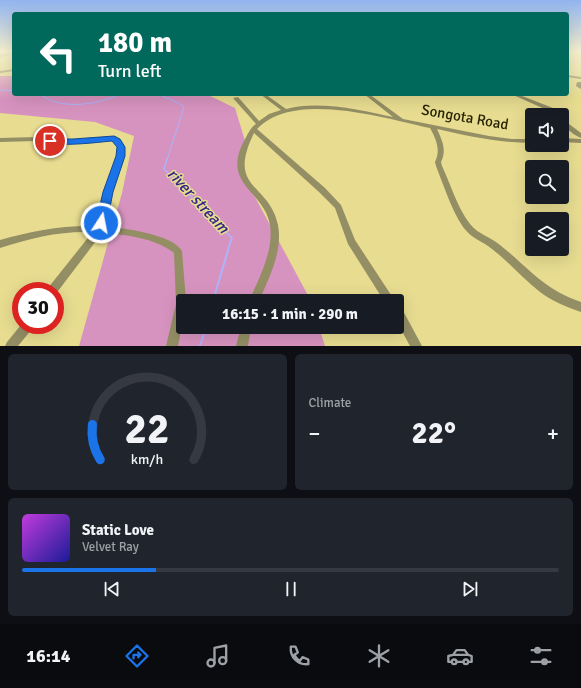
<!DOCTYPE html>
<meta charset="utf-8">
<style>
body{margin:0;font-family:Signika,sans-serif;background:#20242c;color:#f1f3f6;height:100vh;display:flex;flex-direction:column;font-size:15px;white-space:nowrap}
*{box-sizing:border-box;margin:0}
p{font-size:13px;color:#9ea1a6}
.icon{flex:none;width:22px;height:22px;fill:none;stroke:currentColor;stroke-width:2;stroke-linecap:round;stroke-linejoin:round}
.map{position:relative;height:346px;overflow:hidden}
.drawer{display:flex;flex-direction:column;gap:8px;padding:8px;background:#0d0f14;flex:1}
.drawer>*{flex:none}
.hud{position:absolute;left:12px;top:12px;width:557px;height:84px;border-radius:4px;box-shadow:0 4px 16px #0002;background:#00695c;color:#fff;overflow:hidden}
.buttons{position:absolute;left:525px;top:108px;display:grid;gap:8px}
.buttons a{display:grid;place-items:center;width:44px;height:44px;border-radius:4px;background:#171b24;box-shadow:0 4px 16px #0002;font-size:20px}
.speed{position:absolute;left:12px;top:282px;display:flex;gap:8px;font-size:20px;font-weight:700;text-align:center}
.speed>*{display:grid;place-content:center;width:52px;height:52px;border-radius:50%;background:#171b24;box-shadow:0 4px 16px #0002;line-height:1}
.speed .limit{border:6px solid #d22;background:#fff;color:#111}
.pin{position:absolute;display:grid;place-items:center;width:34px;height:34px;color:#fff;margin:-17px;border:2px solid #fff;border-radius:50%;box-shadow:0 1px 4px #0007}
.me{position:absolute;width:44px;margin:-22px;rotate:11deg;stroke-linejoin:round;filter:drop-shadow(0 0 3px #0008)}
.turn{display:flex;align-items:center;gap:14px;height:84px;padding:0 20px;font-size:18px}
.turn .icon{width:52px;height:52px;stroke-width:2.5}
.turn b{display:block;font-size:28px;line-height:34px}
.big{font-size:30px;font-weight:800;line-height:1.1}
.drawer .card{flex:1;display:flex;flex-direction:column;justify-content:center;gap:6px;min-width:0;padding:0 14px;border-radius:6px;background:#20242c}
.drawer .dial{align-items:center;gap:0}
.dial svg{height:104px;overflow:visible;fill:none;stroke:#363941;stroke-width:7;stroke-linecap:round;text-anchor:middle}
.dial text{fill:#f1f3f6;stroke:none}
.song{display:flex;align-items:center;gap:12px}
.cover{width:48px;height:48px;border-radius:6px;background:linear-gradient(135deg,hsl(290 70% 55%),hsl(240 70% 35%))}
.played{height:4px;border-radius:2px;background:linear-gradient(90deg,#1a73e8 25%,#363941 25%)}
.keys{display:flex;justify-content:space-around;direction:ltr}
.heat{display:flex;justify-content:space-between;align-items:center;font-size:22px;direction:ltr}
.drawer .tiles{flex:1;display:grid;gap:8px;grid-template-columns:1fr 1fr}
.card:last-child{grid-column:span 2}
.trip{position:absolute;left:176px;top:294px;width:228px;height:40px;border-radius:4px;background:#171b24;box-shadow:0 4px 16px #0002;font-weight:800;line-height:40px;text-align:center}
.dock{display:flex;height:64px;justify-content:space-around;align-items:center;background:#090b0e;color:#9ea1a6}
.dock .icon{width:28px;height:28px}
.dock .active{color:#1a73e8}
.dock b{font-size:18px;color:#f1f3f6}
.map>svg:first-child{display:block}
</style>
<div class="map">
<svg width="581" height="346" viewBox="0 0 581 346">
<rect width="100%" height="100%" fill="#e7dc90"/>
<path fill="#d793bf" d="M0,76H14V94H206L235,108L246,144L242,173L311,301H183V327H319L325,346H79L122,193L134,136L95,122L0,113Z"/>
<g fill="none" stroke-linecap="round" stroke-linejoin="round">
<path stroke="#aeb3fb" stroke-width="1" d="M0,90L14,91
M39,94C43,96 46,98 50,100C71,109 101,103 121,94
M158,94L178,103L184,107L167,160"/>
<path stroke="#aeb3fb" stroke-width="1.5" d="M167,159L164,169L232,238L231,241"/>
<path stroke="#aeb3fb" stroke-width="2" d="M213,301L231,240
M200,346L206,327"/>
<path fill="#948e65" fill-rule="evenodd" d="M14,52V54L0,57V55Z
M14,69V71L0,73V71Z
M567,75L581,77V79L567,77Z
M577,82H581V89L576,86Z
M260,94H265L286,109C317,100 363,110 393,117L364,94H369L403,119L489,136L512,139H532V143C499,143 468,136 437,129C442,140 447,150 441,162L442,166C451,185 457,207 470,224C479,235 489,236 500,245C529,268 543,289 581,302V312C566,307 552,301 540,292C523,279 509,262 492,249C481,240 473,240 463,227C451,209 444,186 436,166L435,162C441,150 436,139 430,128C384,118 293,90 257,129L325,188L341,205L355,240L395,301H384L348,244L335,208L319,192L254,133C226,190 269,182 278,225C283,251 269,278 259,301H249C259,278 274,251 270,225C264,190 221,185 244,141C248,134 250,128 256,124L233,98L238,97L259,121L269,114L281,110Z
M511,94H517L553,108L564,114L569,124L581,133V138C571,134 562,126 562,115H558Z
M115,136L117,137L124,147V156L112,192L105,223L103,226C122,228 173,234 182,251L186,301H183V320L178,346H166L176,304L174,253C156,238 123,234 100,233L93,245L55,295V291H47L48,288L87,239L91,232C60,231 30,238 0,248V240C31,231 62,225 95,226L97,223L104,192L118,156V147L113,140L65,144L37,141L0,142V138L37,137L65,140Z
M562,138L581,139V143L562,142Z
M397,306L401,307L422,346H410L397,322Z
M21,325H33L32,329L18,346H5L7,342Z
M241,327H251L248,346H236Z"/>
</g>
<linearGradient id="sky" x2="0" y2="1"><stop stop-color="#91b4f0"/><stop offset="0.52" stop-color="#f4efcd"/><stop offset="1" stop-color="#f4efcd" stop-opacity="0"/></linearGradient>
<rect width="581" height="99" fill="url(#sky)"/>
<path fill="#1a73e8" stroke="#114b97" d="M114,136L120,139L125,147V156L113,192L107,223L105,226L101,227L98,226L96,223L103,192L116,156L117,147L112,141C100,142 54,148 46,141L50,139H73Z"/>
<g text-anchor="middle" dominant-baseline="central" stroke-width="3" stroke-linejoin="round" paint-order="stroke">
<g font-size="15" fill="#282304" stroke="#e7dc90">
<text transform="translate(465 117) rotate(10)">Songota Road</text>
</g>
<g font-size="16" font-style="italic" fill="#322489" stroke="#e7dc90">
<text transform="translate(198 201) rotate(47)">river stream</text>
</g>
</g>
</svg>
<div class="buttons">
<a><svg class="icon" aria-label="sound" viewBox="0 0 24 24"><path d="M4 9h4l5-4v14l-5-4H4zM17 9q2 3 0 6"/></svg></a>
<a><svg class="icon" aria-label="search" viewBox="0 0 24 24"><circle cx="10" cy="10" r="6"/><path d="M15 15l6 6"/></svg></a>
<a><svg class="icon" aria-label="layers" viewBox="0 0 24 24"><path d="M12 4l9 5-9 5-9-5zM3 14l9 5 9-5"/></svg></a>
</div>
<div class="speed"><div class="limit">30</div></div>
<div class="pin" style="left:50px;top:141px;background:#d93025"><svg class="icon" aria-label="arrive" viewBox="0 0 24 24"><path d="M6 21V4h12l-3 4 3 4H6"/></svg></div>
<svg class="me" style="left:101px;top:223px" viewBox="-20 -20 40 40"><circle r="17" fill="#1a73e8" stroke="#fff" stroke-width="3"/><path d="M0-11L8 9 0 5-8 9z" fill="#fff"/></svg>
<div class="trip">16:15 · 1 min · 290 m</div>
<div class="hud">
<div class="turn"><svg class="icon" aria-label="left" viewBox="0 0 24 24"><path d="M17 20v-9H6M10 6l-5 5 5 5"/></svg><div><b>180 m</b>Turn left</div></div>
</div>
</div>
<section class="drawer">
<div class="tiles">
<div class="card dial"><svg viewBox="0 0 100 80">
<path d="M14 69A42 42 0 1 1 86 69"/>
<path d="M14 69A42 42 0 0 1 8 42" stroke="#1a73e8"/>
<text x="50" y="56" font-size="32" font-weight="700">22</text>
<text x="50" y="72" font-size="11">km/h</text>
</svg></div>
<div class="card"><p>Climate</p>
<div class="heat"><a>−</a><b class="big">22°</b><a>+</a></div>
</div>
<div class="card">
<div class="song"><i class="cover"></i><div><b>Static Love</b><p>Velvet Ray</p></div></div>
<div class="played"></div>
<div class="keys"><svg class="icon" aria-label="previous" viewBox="0 0 24 24"><path d="M18 5L8 12l10 7zM5 5v14"/></svg><svg class="icon" aria-label="pause" viewBox="0 0 24 24"><path d="M8 5v14M16 5v14"/></svg><svg class="icon" aria-label="next" viewBox="0 0 24 24"><path d="M6 5l10 7-10 7zM19 5v14"/></svg></div>
</div>
</div>
</section>
<nav class="dock">
<b>16:14</b>
<svg class="icon active" aria-label="directions" viewBox="0 0 24 24"><path d="M12 3l9 9-9 9-9-9zM9 14v-3h6M13 9l2 2-2 2"/></svg>
<svg class="icon" aria-label="music" viewBox="0 0 24 24"><path d="M9 18V5l10-2v13"/><circle cx="6" cy="18" r="3"/><circle cx="16" cy="16" r="3"/></svg>
<svg class="icon" aria-label="phone" viewBox="0 0 24 24"><path d="M5 4h4l2 5-3 2q2 4 5 5l2-3 5 2v4C11 20 4 13 5 4z"/></svg>
<svg class="icon" aria-label="climate" viewBox="0 0 24 24"><path d="M12 3v18M4 7l16 10M4 17L20 7"/></svg>
<svg class="icon" aria-label="car" viewBox="0 0 24 24"><path d="M5 17H2v-5l4-1 3-4h7l3 4 3 1v5h-3M9 17h6M6 11h13"/><circle cx="7" cy="17" r="2"/><circle cx="17" cy="17" r="2"/></svg>
<svg class="icon" aria-label="filters" viewBox="0 0 24 24"><path d="M4 7h16M4 17h16"/><circle cx="9" cy="7" r="2"/><circle cx="15" cy="17" r="2"/></svg>
</nav>
